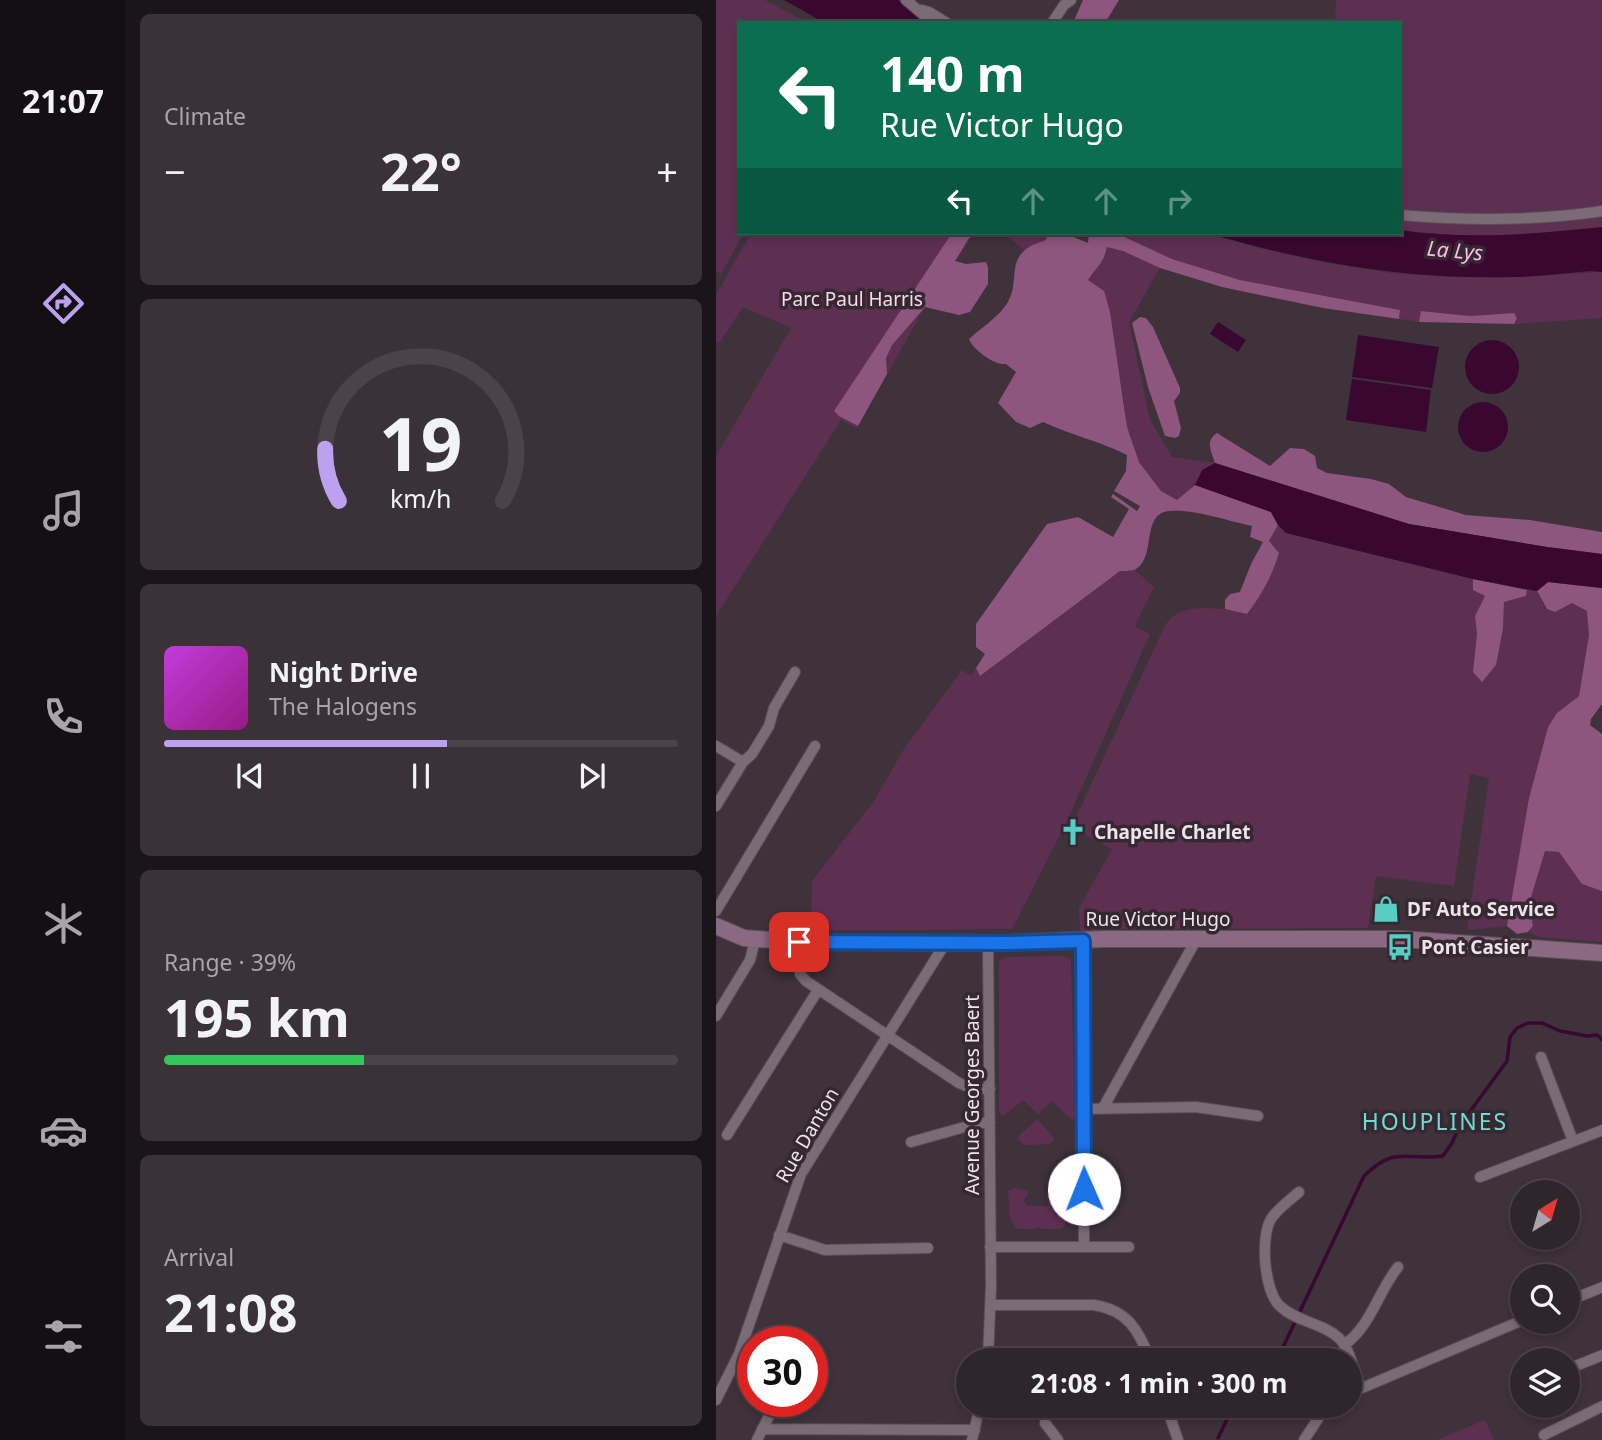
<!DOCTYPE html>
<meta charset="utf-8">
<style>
body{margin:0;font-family:"Noto Sans",sans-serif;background:#3b3238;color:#f1f3f6;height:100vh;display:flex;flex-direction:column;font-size:26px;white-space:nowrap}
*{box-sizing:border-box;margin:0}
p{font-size:23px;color:#a7a5a9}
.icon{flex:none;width:38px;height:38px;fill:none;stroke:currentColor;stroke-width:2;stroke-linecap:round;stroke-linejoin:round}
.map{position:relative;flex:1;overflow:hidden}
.side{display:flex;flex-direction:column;gap:14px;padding:14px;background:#1a1518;width:590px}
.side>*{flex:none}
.top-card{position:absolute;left:21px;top:21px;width:665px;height:214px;border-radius:0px;box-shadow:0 4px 10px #0003,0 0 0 2px #4a4348;background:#0b6e4f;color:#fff;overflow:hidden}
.needle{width:46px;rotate:37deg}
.buttons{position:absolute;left:794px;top:1180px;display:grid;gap:14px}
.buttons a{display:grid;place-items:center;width:70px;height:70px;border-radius:50%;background:#2f262c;box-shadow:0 4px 10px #0003,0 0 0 2px #4a4348;font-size:35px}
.speed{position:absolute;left:21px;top:1326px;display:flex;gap:14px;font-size:35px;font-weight:700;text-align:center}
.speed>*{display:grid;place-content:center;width:91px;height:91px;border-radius:50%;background:#2f262c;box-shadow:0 4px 10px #0003,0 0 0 2px #4a4348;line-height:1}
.speed .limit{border:10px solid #d22;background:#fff;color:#111}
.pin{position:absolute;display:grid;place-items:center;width:60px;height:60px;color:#fff;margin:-30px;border-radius:14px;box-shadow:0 4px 10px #0006}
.me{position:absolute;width:77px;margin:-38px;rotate:359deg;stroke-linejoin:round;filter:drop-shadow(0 0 5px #0008)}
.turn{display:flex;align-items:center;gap:24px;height:147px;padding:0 28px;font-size:32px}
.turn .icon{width:91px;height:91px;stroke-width:2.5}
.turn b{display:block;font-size:49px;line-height:60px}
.lanes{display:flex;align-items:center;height:66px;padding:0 28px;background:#0003;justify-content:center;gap:35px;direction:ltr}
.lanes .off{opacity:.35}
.big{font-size:52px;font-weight:700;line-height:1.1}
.side .tile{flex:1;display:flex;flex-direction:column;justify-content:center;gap:10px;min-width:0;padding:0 24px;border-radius:10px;background:#3b3238}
.side .dial{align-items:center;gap:0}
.dial svg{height:182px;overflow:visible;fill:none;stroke:#4a4348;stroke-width:7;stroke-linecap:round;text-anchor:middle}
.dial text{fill:#f1f3f6;stroke:none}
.song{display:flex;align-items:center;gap:21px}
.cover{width:84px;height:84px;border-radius:10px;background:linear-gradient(135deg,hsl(290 70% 55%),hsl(310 70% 35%))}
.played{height:7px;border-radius:4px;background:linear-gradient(90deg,#bca0f2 55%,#4a4348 55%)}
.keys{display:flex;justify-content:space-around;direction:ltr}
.heat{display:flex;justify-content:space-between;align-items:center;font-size:38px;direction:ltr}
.charge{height:10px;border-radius:5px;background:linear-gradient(90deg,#34c759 39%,#4a4348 0)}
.trip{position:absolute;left:240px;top:1348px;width:406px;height:70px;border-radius:35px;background:#2f262c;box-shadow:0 4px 10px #0003,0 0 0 2px #4a4348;font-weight:700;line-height:70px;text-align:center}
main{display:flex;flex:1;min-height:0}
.dock{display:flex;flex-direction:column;width:126px;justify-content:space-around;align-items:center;background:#130f12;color:#a7a5a9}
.dock .icon{width:49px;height:49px}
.dock .current{color:#bca0f2}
.dock b{font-size:32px;color:#f1f3f6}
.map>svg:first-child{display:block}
</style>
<main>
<nav class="dock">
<b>21:07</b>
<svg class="icon current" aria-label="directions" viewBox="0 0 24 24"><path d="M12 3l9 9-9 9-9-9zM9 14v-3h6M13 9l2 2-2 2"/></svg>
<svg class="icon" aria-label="music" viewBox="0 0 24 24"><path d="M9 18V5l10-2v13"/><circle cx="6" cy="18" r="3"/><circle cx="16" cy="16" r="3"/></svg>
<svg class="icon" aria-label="phone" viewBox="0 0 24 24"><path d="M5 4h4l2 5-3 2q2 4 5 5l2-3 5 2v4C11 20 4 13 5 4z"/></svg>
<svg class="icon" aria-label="climate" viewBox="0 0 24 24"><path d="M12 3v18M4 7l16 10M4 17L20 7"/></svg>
<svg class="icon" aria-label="car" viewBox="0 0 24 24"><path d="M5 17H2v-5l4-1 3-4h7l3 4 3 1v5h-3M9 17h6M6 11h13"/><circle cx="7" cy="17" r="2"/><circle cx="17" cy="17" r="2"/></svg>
<svg class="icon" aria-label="filters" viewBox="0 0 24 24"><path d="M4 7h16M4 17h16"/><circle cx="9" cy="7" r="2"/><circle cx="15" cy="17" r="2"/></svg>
</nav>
<section class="side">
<div class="tile"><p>Climate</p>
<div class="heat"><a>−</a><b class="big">22°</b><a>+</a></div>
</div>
<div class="tile dial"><svg viewBox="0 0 100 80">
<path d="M14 69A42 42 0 1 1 86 69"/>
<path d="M14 69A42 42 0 0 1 8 46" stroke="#bca0f2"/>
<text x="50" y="56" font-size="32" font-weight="700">19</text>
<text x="50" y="72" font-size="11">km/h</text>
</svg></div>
<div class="tile">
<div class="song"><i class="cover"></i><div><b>Night Drive</b><p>The Halogens</p></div></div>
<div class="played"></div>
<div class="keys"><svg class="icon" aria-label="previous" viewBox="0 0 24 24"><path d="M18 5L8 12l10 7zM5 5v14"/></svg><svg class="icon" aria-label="pause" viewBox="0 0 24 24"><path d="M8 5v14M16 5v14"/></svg><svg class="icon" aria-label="next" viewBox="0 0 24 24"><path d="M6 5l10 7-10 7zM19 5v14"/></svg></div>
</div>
<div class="tile"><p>Range · 39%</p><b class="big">195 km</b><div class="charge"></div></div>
<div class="tile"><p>Arrival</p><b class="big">21:08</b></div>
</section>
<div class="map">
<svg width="887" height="1440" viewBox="0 0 887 1440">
<rect width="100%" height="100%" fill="#3f323b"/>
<path fill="#5d3052" d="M0,0H49L91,23H23V233H28L5,274L0,271Z
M620,0H886V227C819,234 752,240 684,230V23H619Z
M35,233H258L209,307L142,426L140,428L125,420L0,616V456L75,328L27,307L3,343L0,341V295Z
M286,233H332L330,240L308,250Z
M400,233H492L539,247L610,263L676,273L732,277H801L884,272H887L886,318L798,324L801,318L797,313L754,316L706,311L703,322L683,319L684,310L524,280L456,259Z
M391,247L407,251L444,268L413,322L434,420L456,457L499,463C482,473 479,490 461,500L445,491L423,462L411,427L405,383L372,280C381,266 387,265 391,247Z
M562,525L570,533L757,579V590L769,596L759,616L761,634L757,672L787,628L788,602L810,596L811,590L821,591L830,609L839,612L856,603L872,611L873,635L863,696L841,713L832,727L813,798L791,926L751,930L773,778L754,774L738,886L660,876L652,928L397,929L364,931L363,908L396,849L355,828L446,632C448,628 451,621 455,618C472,602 511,609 531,613L553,541Z
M419,570L438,587L419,626L434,634L350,823L296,929L95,931L96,881L158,801L188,749L246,670L255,676L260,668L264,676L404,571Z
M829,851L843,852L866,883L886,891V942L824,937L812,932L817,926L813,904Z
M348,956L355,960L359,1116L356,1120L336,1101L322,1114L307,1100L286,1117L283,1109V961L290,957Z
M321,1119L339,1139L334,1144L309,1145L302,1139L303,1136Z
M344,1172L351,1174L349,1226L344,1229H326L323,1227L320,1229H301L294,1219L292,1191L298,1188L312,1191V1195L307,1200L311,1206H332L330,1190L344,1187Z
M769,1420L778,1440H721Z"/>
<path fill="#8e557e" d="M367,0H403L389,23H357Z
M236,233H265L253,238L239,261L250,264L270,262L272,267V284L254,312L243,315L209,307L176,345L170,358L171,374L142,426L123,416L118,411Z
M332,233H348L372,243L373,233H400L456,259L524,280L684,310L683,319L607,308L506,287L444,268L407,251L391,247C387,265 381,266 372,280L388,291L394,312L411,427L423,462L445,491L461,500L479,485L555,512L562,525L553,541L563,553C556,576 546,594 531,614L509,609V600L514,594L524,592L535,564L547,542L534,537L536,526C512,521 478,509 454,511C424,513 441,557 420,569C416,571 409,571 404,571L264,676L260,668L269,654L260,647V624L331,524L362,517L397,537L413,509L395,497L397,494L421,511L424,506L398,491L410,471L411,455C383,441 355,435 327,422L314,428L300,422L282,403L300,372L290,364C278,365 257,350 253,339C264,329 281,318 290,305C308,279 283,254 330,240Z
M705,311L754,316L798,313L801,318L798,324L703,322Z
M424,317L430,318L437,327L464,388V393L458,401L465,428L463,436L459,438L449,436L432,387L416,323Z
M501,433L554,466L574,448L588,449L599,456L601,468L611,473L655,479L673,484L690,497L750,515L814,520L886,532V554L831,547L693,524L499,463C495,451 489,441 501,433Z
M757,579L811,590L810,596L788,602L787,628L780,665L766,682L757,672L761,634L759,616L769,596L757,590Z
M832,582L886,588V704L875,719L874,725L886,734V891L866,884L843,852L829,851L813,904L817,926L812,932L801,934L791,926L813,798L832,727L841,713L863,696L873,635L871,611L856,603L839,612L831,609L821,591Z"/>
<path fill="#3a0730" d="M68,0H182L210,23H109Z
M886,227V272L874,271C849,273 824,277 799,277C692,280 594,263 492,233H684V230C752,240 819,234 886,227Z
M502,322L530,340L522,352L494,334Z
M642,335L723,347L716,388L636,377Z
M749 367a27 27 0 1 1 54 0a27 27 0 1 1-54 0Z
M636,379L715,390L710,432L630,420Z
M742 427a25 25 0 1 1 50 0a25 25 0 1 1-50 0Z
M499,463L693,524L831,547L886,554V588L832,582L821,591L757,579L570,533L562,525L555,512L479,485L486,470Z"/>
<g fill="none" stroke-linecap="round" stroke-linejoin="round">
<path stroke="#3a0730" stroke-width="3.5" d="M561,1360L648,1176C680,1145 688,1161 727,1156L736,1143L744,1125L791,1061L794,1037L801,1028L812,1023H826L844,1031L871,1036L881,1035L887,1040
M502,1438L515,1411L524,1405"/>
<defs>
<path id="minor" d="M190,0L217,23
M206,10L213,12L231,23
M336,23L348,5L355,0
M684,215C752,221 819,221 887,211
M0,746L27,762
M0,806L27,762L36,754L53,726L58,708L79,672
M0,911L99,746
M367,941L368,1247
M83,942L84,974L90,981L243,1083L257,1089H274
M272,943L275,1286L272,1360
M0,1016L34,960L39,940
M825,1057L857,1141
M387,1108L480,940
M368,1109L480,1107L542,1116
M11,1135L102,990
M195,1142L263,1123H274
M764,1177L887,1130
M583,1192C574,1200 561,1209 555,1219C544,1237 548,1293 565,1307C581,1322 607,1323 623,1338C634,1349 639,1373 644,1388
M63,1235L109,1250L212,1248
M274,1247H413
M852,1301L887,1287
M275,1305H378C411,1310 423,1330 434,1360
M628,1345C655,1326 662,1292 682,1267
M852,1369L887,1355
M634,1393L807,1320
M0,1400L23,1354L85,1174L230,942
M450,1405L462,1440
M329,1423L342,1440
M46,1429L259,1430
M828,1435L887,1406
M41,1440L60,1402
M256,1440L264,1405
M588,1440L611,1405"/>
<path id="secondary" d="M0,926L28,938L83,942L287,943L389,939H685L887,953"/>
</defs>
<use href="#minor" stroke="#594f56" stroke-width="12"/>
<use href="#secondary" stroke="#594f56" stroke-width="18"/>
<use href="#minor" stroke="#7a6b76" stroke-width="10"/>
<use href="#secondary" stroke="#8b6982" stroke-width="16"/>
</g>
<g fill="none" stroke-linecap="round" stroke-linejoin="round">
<defs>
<path id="route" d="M83,942L293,943L367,941L368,1189"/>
</defs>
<use href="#route" stroke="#114b97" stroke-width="18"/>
<use href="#route" stroke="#1a73e8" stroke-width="12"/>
</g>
<defs>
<symbol id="church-bare" viewBox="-9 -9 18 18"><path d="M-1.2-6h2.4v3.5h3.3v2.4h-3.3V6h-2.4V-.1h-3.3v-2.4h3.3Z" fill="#56cec3" stroke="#352831" stroke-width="2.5" paint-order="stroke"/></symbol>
<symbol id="shop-bare" viewBox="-9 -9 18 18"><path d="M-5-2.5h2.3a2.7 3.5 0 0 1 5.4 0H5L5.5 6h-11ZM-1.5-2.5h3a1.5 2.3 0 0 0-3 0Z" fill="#56cec3" stroke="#352831" stroke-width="2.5" paint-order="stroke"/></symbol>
<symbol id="bus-bare" viewBox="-9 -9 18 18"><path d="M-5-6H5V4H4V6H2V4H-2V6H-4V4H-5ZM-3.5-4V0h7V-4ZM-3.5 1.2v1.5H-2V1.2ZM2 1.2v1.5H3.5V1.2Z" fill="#56cec3" stroke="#352831" stroke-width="2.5" paint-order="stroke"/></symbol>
</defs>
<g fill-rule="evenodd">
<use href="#church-bare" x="338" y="813" width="38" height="38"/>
<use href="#shop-bare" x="651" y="890" width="38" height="38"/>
<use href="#bus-bare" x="665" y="928" width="38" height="38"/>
</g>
<g text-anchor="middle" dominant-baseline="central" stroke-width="7" stroke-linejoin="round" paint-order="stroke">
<g font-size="19" fill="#fad7ef" stroke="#352831">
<text x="136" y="299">Parc Paul Harris</text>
</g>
<g font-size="19" font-weight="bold" fill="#ece4e9" stroke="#352831" text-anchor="start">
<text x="378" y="832">Chapelle Charlet</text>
<text x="691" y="909">DF Auto Service</text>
<text x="705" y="947">Pont Casier</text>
</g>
<g font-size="19" fill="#ece4e9" stroke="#352831">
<text x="442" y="919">Rue Victor Hugo</text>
<text transform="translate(256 1095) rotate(-90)">Avenue Georges Baert</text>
<text transform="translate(91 1135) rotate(-60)">Rue Danton</text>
</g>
<g font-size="21" font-style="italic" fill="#febbeb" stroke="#352831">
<text transform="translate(739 250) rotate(5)">La Lys</text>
</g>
<g font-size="23" letter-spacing="2" fill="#71dbd1" stroke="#352831">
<text x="719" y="1121">HOUPLINES</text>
</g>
</g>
</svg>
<div class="buttons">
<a><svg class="needle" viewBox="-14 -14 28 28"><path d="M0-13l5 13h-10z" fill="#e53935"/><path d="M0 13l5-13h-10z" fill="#a7a5a9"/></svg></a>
<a><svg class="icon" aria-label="search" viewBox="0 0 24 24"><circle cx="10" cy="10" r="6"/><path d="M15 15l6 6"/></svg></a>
<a><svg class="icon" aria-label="layers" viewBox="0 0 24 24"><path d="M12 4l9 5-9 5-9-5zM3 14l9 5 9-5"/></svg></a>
</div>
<div class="speed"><div class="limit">30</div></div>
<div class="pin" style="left:83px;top:942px;background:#d93025"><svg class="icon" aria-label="arrive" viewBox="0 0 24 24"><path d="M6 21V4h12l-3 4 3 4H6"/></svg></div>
<svg class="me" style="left:368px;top:1189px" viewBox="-20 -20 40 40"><circle r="19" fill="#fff"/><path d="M0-13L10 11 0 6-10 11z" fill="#1a73e8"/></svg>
<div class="trip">21:08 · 1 min · 300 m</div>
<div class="top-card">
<div class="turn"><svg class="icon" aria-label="left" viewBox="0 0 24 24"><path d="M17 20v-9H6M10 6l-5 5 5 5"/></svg><div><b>140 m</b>Rue Victor Hugo</div></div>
<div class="lanes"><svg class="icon" aria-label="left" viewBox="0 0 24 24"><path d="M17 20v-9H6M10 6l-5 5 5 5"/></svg><svg class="icon off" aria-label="ahead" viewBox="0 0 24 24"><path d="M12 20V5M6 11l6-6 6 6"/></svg><svg class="icon off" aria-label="ahead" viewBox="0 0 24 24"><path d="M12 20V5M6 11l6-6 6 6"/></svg><svg class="icon off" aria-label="right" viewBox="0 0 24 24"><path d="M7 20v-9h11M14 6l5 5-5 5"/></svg></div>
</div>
</div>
</main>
